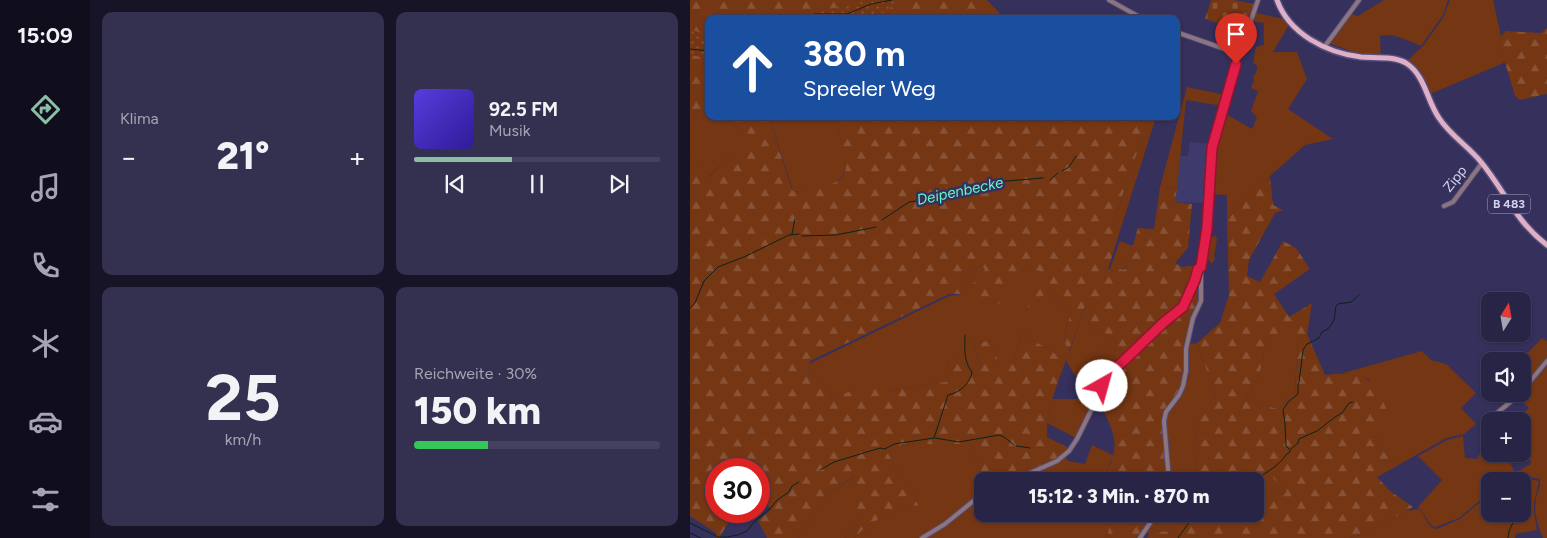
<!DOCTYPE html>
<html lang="de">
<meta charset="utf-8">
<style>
body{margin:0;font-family:Figtree,sans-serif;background:#343050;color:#f1f3f6;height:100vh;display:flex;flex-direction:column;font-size:19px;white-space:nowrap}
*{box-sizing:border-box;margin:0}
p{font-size:16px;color:#a5a4b3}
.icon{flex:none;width:28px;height:28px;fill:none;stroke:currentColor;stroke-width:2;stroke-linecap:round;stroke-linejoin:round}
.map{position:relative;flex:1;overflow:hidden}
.side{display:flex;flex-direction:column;gap:12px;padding:12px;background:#161426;width:600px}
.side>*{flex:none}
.banner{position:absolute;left:15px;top:15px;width:475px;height:105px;border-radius:10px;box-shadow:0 1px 4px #0004,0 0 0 1px #44415e;background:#1a4fa0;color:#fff;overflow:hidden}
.needle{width:32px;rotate:11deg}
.controls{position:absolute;left:791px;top:292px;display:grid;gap:10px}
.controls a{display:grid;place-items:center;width:50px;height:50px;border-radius:10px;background:#282445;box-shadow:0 1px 4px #0004,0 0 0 1px #44415e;font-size:25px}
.speed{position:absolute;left:15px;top:458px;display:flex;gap:10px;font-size:25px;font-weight:700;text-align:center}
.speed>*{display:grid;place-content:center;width:65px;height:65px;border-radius:50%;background:#282445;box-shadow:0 1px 4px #0004,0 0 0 1px #44415e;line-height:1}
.speed .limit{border:8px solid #d22;background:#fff;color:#111}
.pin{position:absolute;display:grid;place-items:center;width:42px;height:42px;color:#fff;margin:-51px -21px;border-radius:50% 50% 50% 0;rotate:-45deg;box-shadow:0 0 5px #0007}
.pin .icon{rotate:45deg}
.me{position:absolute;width:55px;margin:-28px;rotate:38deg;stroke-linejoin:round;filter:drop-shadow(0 0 4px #0008)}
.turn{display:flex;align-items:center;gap:18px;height:105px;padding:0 15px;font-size:22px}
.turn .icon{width:65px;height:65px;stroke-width:2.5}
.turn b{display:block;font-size:35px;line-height:42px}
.big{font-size:38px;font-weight:800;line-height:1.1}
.side .widget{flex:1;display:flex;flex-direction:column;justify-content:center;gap:8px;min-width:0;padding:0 18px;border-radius:10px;background:#343050}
.side .dial{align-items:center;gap:0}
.dial b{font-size:65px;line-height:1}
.song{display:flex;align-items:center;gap:15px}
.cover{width:60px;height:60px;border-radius:8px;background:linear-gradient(135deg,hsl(250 70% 55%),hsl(250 70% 35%))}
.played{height:5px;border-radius:2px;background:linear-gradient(90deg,#8abfa5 40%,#44415e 40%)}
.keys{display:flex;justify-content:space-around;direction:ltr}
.heat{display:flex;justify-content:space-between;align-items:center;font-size:28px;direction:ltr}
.charge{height:8px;border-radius:4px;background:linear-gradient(90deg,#34c759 30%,#44415e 0)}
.side .tiles{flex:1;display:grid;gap:12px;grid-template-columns:repeat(2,1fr)}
.trip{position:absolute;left:284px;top:472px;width:290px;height:50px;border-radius:10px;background:#282445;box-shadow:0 1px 4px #0004,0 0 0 1px #44415e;font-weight:800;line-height:50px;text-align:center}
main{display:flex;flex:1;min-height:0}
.menu{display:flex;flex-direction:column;width:90px;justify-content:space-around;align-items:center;background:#100e1c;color:#a5a4b3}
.menu .icon{width:35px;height:35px}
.menu .on{color:#8abfa5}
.menu b{font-size:22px;color:#f1f3f6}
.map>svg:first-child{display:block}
</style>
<main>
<nav class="menu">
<b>15:09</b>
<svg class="icon on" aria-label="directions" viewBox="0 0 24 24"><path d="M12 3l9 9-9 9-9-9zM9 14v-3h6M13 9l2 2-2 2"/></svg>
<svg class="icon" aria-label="music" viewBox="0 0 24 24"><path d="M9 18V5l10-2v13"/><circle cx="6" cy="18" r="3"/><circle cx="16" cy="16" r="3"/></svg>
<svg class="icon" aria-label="phone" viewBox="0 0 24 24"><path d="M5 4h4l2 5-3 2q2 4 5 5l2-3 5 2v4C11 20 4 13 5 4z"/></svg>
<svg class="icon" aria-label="climate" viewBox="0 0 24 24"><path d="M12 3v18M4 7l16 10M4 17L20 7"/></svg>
<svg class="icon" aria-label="car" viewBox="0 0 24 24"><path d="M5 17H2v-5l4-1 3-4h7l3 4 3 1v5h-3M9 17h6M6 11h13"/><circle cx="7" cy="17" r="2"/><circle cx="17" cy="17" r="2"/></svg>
<svg class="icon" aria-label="filters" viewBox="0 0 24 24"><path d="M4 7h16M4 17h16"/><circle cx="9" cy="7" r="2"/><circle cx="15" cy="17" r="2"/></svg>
</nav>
<section class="side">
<div class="tiles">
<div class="widget"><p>Klima</p>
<div class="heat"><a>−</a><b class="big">21°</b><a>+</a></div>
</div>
<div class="widget">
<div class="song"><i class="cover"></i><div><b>92.5 FM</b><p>Musik</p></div></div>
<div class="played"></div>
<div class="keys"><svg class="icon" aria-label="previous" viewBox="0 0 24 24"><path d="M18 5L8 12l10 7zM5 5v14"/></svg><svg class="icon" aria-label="pause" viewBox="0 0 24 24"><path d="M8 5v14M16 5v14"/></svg><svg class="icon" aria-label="next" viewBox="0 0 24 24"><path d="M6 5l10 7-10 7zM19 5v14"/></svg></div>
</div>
<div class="widget dial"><b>25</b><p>km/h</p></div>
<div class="widget"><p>Reichweite · 30%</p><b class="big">150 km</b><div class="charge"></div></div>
</div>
</section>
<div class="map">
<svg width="857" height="538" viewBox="0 0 857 538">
<defs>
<pattern id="forest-firs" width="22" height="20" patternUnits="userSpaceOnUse" patternTransform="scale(1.25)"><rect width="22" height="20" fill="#753613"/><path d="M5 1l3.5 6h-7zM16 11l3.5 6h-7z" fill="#885236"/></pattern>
<pattern id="cemetery-stones" width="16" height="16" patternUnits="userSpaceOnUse" patternTransform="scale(1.25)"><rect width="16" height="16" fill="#753613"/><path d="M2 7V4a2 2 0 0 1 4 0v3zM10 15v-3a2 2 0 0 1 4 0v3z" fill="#885236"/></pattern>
<pattern id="park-dots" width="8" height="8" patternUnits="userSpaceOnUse" patternTransform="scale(1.25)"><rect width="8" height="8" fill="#753613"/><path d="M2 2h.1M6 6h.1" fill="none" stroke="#885236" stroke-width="1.8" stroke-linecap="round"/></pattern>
</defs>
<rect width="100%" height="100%" fill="#35305c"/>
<path fill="#3f3a6c" d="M500,142L520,144L516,203L485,202L489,156H498Z"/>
<path fill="#753613" d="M694,0H758L753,15L731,46C718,41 704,32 690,36L691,57L666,53L639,43L661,14L668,16Z
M760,0H803L811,36L809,42L816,62L740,94L725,69L718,60L733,46L753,18Z
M562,12L594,19L599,25L583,52H607L617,79L598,109L643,139L615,145L580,176L537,219V195L520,194L524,146L534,113L562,129L567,117L561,111L568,91L561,88L564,80L563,78L567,70V66L563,63L566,47L574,45V23L561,21Z
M497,87L535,95L533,106L496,100L487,188L470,187Z
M19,107V116H36L48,128L55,143L18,177L0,155V115Z
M89,116H134L147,125C153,153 170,180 130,188C122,190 111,193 103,191L81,122Z
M347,116H375L351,129Z
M459,116L466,117L430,231L423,223Z
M525,235L527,239L524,257L525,259L522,264L516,257L521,236L524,237Z
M430,241L440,245L437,265L433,270L420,269Z
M291,265L295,270L330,268L350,270L355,292L381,312L374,337L379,353L395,306L402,310L399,325L426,339L421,376L407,400L406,394L383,373L376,360L333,334L322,362L308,363L301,340L284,344L291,369L283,375L268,356L257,361L262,381L199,391H162L143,397L132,383L118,370L119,364L259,296L272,294L273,280Z
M852,338L857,341V360L833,390L832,361H830Z
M574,339H608L605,391L589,409L557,402L556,398C569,376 575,366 574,339Z
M507,343L526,396L509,420L504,447L508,481H477L473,418L481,404L485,405C491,395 498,384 499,372C500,363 497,354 499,344Z
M732,351L741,360L756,364L786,393L771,408L786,424L774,434L756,438L705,467L684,435L679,379L653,373Z
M857,363V538H853L852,536C848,524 843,512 846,499C847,492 851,487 850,479C839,477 822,473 813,481H800V492L769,518L746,527L742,526L728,507L752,480L728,456L757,440L773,436L775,458L787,459L794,446L800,444V454H816L825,473L841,464L833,413L839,408L829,398Z
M362,399H404L386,438L357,423Z
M213,444H281L293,481L292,493L244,530L230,538H165C178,521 209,508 230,505L197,452Z
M402,445L423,455L413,481H325L347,472L375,456L378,461L395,464Z
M580,474L597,492L565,499V481H549Z
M165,476L168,524L155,538H108L134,497Z
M818,479H838L849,481L844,503V512L847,530L826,534L825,538H660L685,528L715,511L729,509L741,527L747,529L770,519L800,494V514H832V481H815Z
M292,495V514H416L421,517L417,538H234Z
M466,514H499C486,528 479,538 459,527Z"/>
<path fill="url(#forest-firs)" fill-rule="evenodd" d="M0,0H297L315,19H19V107L0,115Z
M857,28V94L830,100L825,96L809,42L811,36L816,31L851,33Z
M36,116H89L81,123L101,187L103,191L108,192C166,181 160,178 147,125L134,116H347L351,129L375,116L459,117L423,223L430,231L418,269L425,268L433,270L436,268L440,245H443L448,228L464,229L470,187L487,188L485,202L502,204L498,248L485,263L492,267L509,265L510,300L495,348V371L490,392L474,413L477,481H413C416,473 421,464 423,455C429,436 416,416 407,400L421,376L426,339L399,325L402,310L395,306L378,354L374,337L381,312L355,292L346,309L338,307L350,271L330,268L311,304L274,294L295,270L291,265L273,280L272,294H259L120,361L118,370L132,383L143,397L186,383L200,391L261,381L257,360L268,356L283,375L291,368L284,344L301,340L308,362H322L333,334L376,360C367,385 356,410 357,437L379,448C367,461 336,479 317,481C309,482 301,481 293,481L281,444H213L197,452L230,505C209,508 178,521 165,538H155L168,524L164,476L134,497L108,538H77L68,521L81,509L72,500L69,503V469H26V511H61L53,517L46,516L38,523L29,538H26V533L0,516V155L19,177L54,143L48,128Z
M580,176L583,205L593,210L585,213L559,260L557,276L570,282L593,241L606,248L620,269L584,294L599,317L622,303L617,334L635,375C680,370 684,380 701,419L684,435L705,467L687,477L700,491L723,507L685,528L660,538H457L459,534L455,531L450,538H417L421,517L417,514H466L458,527C479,538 486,528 499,514H527L530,519L539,514H565V499L597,492L580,475L549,481H508L504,447L509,420L526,396L507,343L530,323L539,295L537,219ZM608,339L605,391L589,409L557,402L556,398C569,376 575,366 574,340Z"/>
<path fill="url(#cemetery-stones)" d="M521,0H544L564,4L555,32L515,19Z"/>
<path fill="url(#park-dots)" d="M192,0L209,1L197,11L174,19H104L132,10Z
M0,29L19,36V56L11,57L0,55Z"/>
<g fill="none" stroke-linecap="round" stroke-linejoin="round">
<path stroke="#0d221a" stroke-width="1" d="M107,19H110
M112,19L124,14H157L181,4L202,0
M0,49L19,51
M372,171L379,167L386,156
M360,180L368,173
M192,220L219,202L234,200L293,183L353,178
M102,234L105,219
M112,236L146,235L186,227
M0,308L5,303L14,281L28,267L54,257L99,235L109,234
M245,438L269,442L309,435L314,437L324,445
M326,446L340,448
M601,449L608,443L609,439L627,431L645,417L652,413L659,403L663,402
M130,470L144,462L190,448L195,449L204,444L244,438L258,395C269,393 281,383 282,372C273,360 275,349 275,335
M557,481C565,481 583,469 589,463C594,459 595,454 600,452V450L596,446L595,424L593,410L598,402L608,394V384L610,380L609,377L610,375L613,350L617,344L629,338L632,332L639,328L644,320L646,306L648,304L661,302L669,295
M0,523L28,537H36L48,535L57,531L65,521L79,510L87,500L99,492L102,486L109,482
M0,533L11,538
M488,538L505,514
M818,538L819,531L827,514"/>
<defs>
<path id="minor" d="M419,0L453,19
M486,32L549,54
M635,46L669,0
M754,206L763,202L792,163
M832,391L857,361
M807,413L830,394
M322,481L367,461L379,451L387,439L417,378L466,330L492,308L499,294L508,269L511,267
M479,481L474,421L476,412L489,395L493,386L496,371V349L503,318L511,301V264L517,228L522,148L531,119L542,75L568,0
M232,538L255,524L292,494
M450,538L466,514"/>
<path id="major" d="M587,0C599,34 637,53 671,57C685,58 704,56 716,63C735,75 737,101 749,118C760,135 778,146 791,162C815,191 825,221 857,245"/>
</defs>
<use href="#minor" stroke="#524d76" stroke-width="6"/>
<use href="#major" stroke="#524d76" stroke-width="8"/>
<use href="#minor" stroke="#8c7480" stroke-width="4"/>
<use href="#major" stroke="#dfafc7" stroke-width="5"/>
</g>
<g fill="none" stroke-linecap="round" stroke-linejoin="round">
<defs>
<path id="route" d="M412,386L420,374L473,323L493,307L505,280L508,269L511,267L517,228L522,148L546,64"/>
</defs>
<use href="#route" stroke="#92132f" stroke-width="12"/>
<use href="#route" stroke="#e11d48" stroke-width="9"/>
</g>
<g text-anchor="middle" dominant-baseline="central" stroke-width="5" stroke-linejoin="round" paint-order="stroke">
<rect fill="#35305c" stroke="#a4a2c3" stroke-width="1" x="798" y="194.5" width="42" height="19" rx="4"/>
<g font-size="12" font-weight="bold" fill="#d4d3ef">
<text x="819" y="204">B 483</text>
</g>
<g font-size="14" fill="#d4d3ef" stroke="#35305c">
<text transform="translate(765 179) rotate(-52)">Zipp</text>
</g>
<g font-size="15" font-style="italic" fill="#63fbc6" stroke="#35305c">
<text transform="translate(270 191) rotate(-12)">Deipenbecke</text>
</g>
</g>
</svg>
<div class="controls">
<a><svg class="needle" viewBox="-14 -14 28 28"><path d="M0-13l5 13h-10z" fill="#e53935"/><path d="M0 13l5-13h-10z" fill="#a5a4b3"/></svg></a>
<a><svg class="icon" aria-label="sound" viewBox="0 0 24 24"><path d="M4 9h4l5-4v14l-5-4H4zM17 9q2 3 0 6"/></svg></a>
<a>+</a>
<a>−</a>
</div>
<div class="speed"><div class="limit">30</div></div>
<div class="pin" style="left:546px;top:64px;background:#d93025"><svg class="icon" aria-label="arrive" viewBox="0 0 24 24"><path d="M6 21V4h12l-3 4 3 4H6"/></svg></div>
<svg class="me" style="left:412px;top:386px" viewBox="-20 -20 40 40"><circle r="19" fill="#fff"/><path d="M0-13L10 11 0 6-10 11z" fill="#e11d48"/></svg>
<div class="trip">15:12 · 3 Min. · 870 m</div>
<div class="banner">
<div class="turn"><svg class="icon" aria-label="ahead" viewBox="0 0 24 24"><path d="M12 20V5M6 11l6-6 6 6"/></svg><div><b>380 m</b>Spreeler Weg</div></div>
</div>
</div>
</main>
